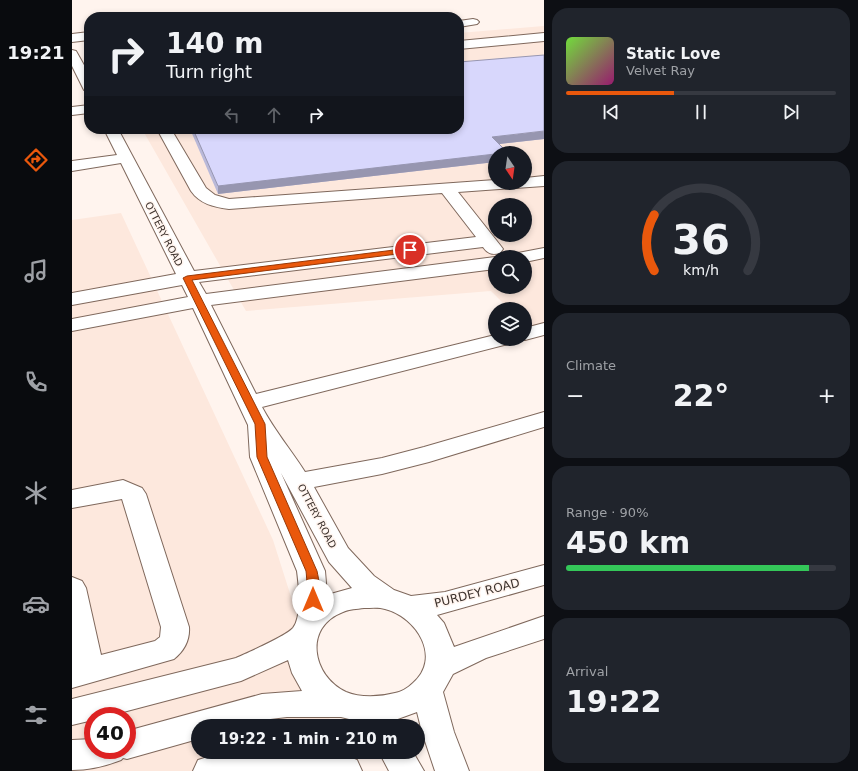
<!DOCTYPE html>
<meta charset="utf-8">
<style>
body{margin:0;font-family:"DejaVu Sans",sans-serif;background:#20242c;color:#f1f3f6;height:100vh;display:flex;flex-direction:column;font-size:15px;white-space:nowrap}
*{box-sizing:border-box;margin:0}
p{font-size:13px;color:#9ea1a6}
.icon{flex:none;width:22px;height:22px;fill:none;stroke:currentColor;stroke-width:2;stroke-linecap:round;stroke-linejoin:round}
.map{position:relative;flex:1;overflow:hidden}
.panel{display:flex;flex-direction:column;gap:8px;padding:8px;background:#0d0f14;width:314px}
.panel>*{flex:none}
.hud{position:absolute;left:12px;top:12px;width:380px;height:122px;border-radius:16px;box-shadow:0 2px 6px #0003;background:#171b24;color:#f1f3f6;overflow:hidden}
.needle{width:26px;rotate:167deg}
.controls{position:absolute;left:416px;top:146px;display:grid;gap:8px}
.controls a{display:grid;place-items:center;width:44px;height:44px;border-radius:50%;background:#171b24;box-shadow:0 2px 6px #0003;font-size:20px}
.speed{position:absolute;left:12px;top:707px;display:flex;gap:8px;font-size:20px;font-weight:700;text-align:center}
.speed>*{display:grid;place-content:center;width:52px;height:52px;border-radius:50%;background:#171b24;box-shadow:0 2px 6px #0003;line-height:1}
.speed .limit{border:6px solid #d22;background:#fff;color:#111}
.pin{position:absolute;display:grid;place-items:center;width:34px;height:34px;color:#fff;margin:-17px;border:2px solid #fff;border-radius:50%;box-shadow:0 1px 4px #0007}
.me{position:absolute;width:44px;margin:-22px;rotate:0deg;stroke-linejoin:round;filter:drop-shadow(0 0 3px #0008)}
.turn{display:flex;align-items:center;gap:14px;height:84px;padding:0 16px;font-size:18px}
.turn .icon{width:52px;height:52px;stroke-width:2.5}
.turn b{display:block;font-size:28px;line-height:34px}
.lanes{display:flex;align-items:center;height:38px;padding:0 16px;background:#0003;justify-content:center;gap:20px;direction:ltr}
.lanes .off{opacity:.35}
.big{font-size:30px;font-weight:700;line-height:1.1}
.panel .tile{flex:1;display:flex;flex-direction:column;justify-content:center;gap:6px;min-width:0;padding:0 14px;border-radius:16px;background:#20242c}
.panel .dial{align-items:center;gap:0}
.dial svg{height:104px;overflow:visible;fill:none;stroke:#363941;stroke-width:7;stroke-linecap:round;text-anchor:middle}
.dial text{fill:#f1f3f6;stroke:none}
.song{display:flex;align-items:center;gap:12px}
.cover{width:48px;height:48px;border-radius:6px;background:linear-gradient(135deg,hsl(100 70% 55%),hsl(320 70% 35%))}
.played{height:4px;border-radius:2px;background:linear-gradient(90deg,#ea580c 40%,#363941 40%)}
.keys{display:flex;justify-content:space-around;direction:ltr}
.heat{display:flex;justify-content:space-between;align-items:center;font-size:22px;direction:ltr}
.charge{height:6px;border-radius:3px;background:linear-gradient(90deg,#34c759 90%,#363941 0)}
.trip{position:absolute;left:119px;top:719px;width:234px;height:40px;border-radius:20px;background:#171b24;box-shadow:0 2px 6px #0003;font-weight:700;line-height:40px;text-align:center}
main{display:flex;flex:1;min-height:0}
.dock{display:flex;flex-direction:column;width:72px;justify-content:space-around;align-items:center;background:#090b0e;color:#9ea1a6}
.dock .icon{width:28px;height:28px}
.dock .selected{color:#ea580c}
.dock b{font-size:18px;color:#f1f3f6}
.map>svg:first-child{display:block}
</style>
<main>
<nav class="dock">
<b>19:21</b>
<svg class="icon selected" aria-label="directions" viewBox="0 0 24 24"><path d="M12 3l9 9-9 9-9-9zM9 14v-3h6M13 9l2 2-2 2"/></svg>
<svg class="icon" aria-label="music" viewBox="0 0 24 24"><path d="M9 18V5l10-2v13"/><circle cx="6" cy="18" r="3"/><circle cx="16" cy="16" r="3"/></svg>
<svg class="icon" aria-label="phone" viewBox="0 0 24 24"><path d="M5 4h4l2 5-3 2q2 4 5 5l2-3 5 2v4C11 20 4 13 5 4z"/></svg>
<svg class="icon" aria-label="climate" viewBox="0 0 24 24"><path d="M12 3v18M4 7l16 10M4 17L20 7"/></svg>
<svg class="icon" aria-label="car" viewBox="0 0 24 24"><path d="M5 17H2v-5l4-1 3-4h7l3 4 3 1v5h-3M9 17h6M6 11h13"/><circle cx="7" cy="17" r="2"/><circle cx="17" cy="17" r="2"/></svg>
<svg class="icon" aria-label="filters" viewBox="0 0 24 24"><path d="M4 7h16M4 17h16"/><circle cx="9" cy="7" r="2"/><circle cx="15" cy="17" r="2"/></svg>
</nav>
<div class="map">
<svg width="472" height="771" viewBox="0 0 472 771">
<rect width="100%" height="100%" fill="#fff4ee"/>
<path fill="#fde8dd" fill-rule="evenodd" d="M472,26V331L460,333L453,326V309H437L419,291L174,311L70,129H387V33ZM423,153H453V183H423ZM423,205H453V235H423ZM423,257H453V287H423Z
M49,213L201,540L260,726H126V752H268L274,771H0V220ZM21,716H55V750H21Z"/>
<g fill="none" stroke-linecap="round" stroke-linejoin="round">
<defs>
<path id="minor" d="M401,19L405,20L407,22L405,24L387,27V21Z
M17,32V40L0,42V34Z
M472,33V41L387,49V41Z
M0,50L4,51L17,74V91L12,90L0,66Z
M17,105V113L0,115V107Z
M32,129H46L122,271L404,237L370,193L157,209C142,207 128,204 119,191L85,129H99L134,188L143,195L157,199L423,180V183H453V178L472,176V186L386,192L428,245L431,249L428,253C420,255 416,254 411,247L127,282L134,294L423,257V269L139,305L184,394L423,335V339H443L440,343L190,407C202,430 219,450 233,472L310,458L352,447L472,412V427L357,462L310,474L242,487L276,548L302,576L322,590L339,596L373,592L472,565V585L365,615L372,623L382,647L472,616V639L414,658L381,674L371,692L382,732L397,771H363L350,732L345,712L323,720L310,722L285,721L269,717H215L190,720L170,726H126V739L55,759L51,758L49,760C34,766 17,770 0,770V740L21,739V750H55V731L190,694L230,691L220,673L216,660L169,681L36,716H21V720L0,725V699L164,658C175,653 214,636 221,628C230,617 227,585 225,571L178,457L176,425L121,308L0,331V319L116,297L110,285L0,305V293L104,274L49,163L0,171V161L45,155ZM209,473L257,562L280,588L255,595L253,571ZM292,608C299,608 307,607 313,609C345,617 370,658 341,683C336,688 329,692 323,693C308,697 288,698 274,692C240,676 231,627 271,612C277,609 285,609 292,608Z
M472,248V258L453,262V257H443L446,253Z
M472,323V335L453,340L448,339H453V328Z
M51,480L70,488L74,494L117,627C118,640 112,651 102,659L0,688V577L10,581L14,588L29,655L83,641L88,637L89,627L50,499L0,508V490Z
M152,752H265L285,760L290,771H121L126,760Z
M307,752H341L352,771H317Z"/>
</defs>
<use href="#minor" stroke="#7f685c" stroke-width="2"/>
<use href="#minor" fill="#fff" fill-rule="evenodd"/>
</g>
<path fill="#bab9d9" d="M118,129H387L472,139L427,144L423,153V162L146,194Z"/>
<path fill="#9796b0" d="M472,131V139L419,145L420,137Z
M423,154V162L146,194V186Z"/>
<path fill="#d8d7fc" stroke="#9796b0" d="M472,55V131L420,137L436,153H423V154L146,186L121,129H387V62Z"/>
<path fill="#ea580c" stroke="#983908" d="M338,248L342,250L341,252L120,280L193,424L195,457L245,571C247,581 250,593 245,603L241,604L237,603C235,600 235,577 234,571L185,457L183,424L111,278L115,276Z"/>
<g text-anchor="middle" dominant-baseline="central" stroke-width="3" stroke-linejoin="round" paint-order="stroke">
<g font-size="10" fill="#3c322d" stroke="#fff4ee">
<text transform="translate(92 234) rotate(63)">OTTERY ROAD</text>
<text transform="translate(245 516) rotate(62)">OTTERY ROAD</text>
</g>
<g font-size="12" fill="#3c322d" stroke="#fff4ee">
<text transform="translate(405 593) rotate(-14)">PURDEY ROAD</text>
</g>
</g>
</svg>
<div class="controls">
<a><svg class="needle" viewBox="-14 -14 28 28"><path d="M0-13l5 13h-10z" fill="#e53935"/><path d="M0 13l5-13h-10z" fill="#9ea1a6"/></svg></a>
<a><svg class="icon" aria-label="sound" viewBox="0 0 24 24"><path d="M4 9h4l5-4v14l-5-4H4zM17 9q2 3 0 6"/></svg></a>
<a><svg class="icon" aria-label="search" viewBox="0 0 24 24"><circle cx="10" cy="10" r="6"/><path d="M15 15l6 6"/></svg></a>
<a><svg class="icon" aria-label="layers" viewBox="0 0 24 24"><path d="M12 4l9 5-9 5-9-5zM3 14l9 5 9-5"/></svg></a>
</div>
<div class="speed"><div class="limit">40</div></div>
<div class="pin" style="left:338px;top:250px;background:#d93025"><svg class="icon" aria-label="arrive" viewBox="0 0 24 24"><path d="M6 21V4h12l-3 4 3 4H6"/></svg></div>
<svg class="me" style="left:241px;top:600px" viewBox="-20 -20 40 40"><circle r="19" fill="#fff"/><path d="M0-13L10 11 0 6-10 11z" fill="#ea580c"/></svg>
<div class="trip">19:22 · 1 min · 210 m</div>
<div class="hud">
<div class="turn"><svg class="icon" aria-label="right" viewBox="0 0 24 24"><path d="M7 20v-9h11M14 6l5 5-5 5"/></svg><div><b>140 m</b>Turn right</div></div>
<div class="lanes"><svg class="icon off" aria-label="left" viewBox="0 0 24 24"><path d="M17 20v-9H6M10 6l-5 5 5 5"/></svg><svg class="icon off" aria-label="ahead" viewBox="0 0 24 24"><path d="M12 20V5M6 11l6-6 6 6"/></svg><svg class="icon" aria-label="right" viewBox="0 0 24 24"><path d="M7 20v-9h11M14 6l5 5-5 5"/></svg></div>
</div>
</div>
<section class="panel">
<div class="tile">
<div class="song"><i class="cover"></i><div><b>Static Love</b><p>Velvet Ray</p></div></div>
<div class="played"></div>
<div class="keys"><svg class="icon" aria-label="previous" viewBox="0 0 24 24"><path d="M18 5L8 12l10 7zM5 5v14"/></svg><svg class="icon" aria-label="pause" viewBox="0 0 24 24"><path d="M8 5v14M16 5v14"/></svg><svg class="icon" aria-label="next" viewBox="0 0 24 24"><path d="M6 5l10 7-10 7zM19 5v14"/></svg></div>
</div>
<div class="tile dial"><svg viewBox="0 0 100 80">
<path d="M14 69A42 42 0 1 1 86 69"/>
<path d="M14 69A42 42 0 0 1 14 26" stroke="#ea580c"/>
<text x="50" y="56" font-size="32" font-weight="700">36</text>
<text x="50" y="72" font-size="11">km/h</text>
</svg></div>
<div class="tile"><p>Climate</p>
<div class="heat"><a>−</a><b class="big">22°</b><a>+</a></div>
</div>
<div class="tile"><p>Range · 90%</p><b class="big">450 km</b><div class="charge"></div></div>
<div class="tile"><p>Arrival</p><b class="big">19:22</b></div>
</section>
</main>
